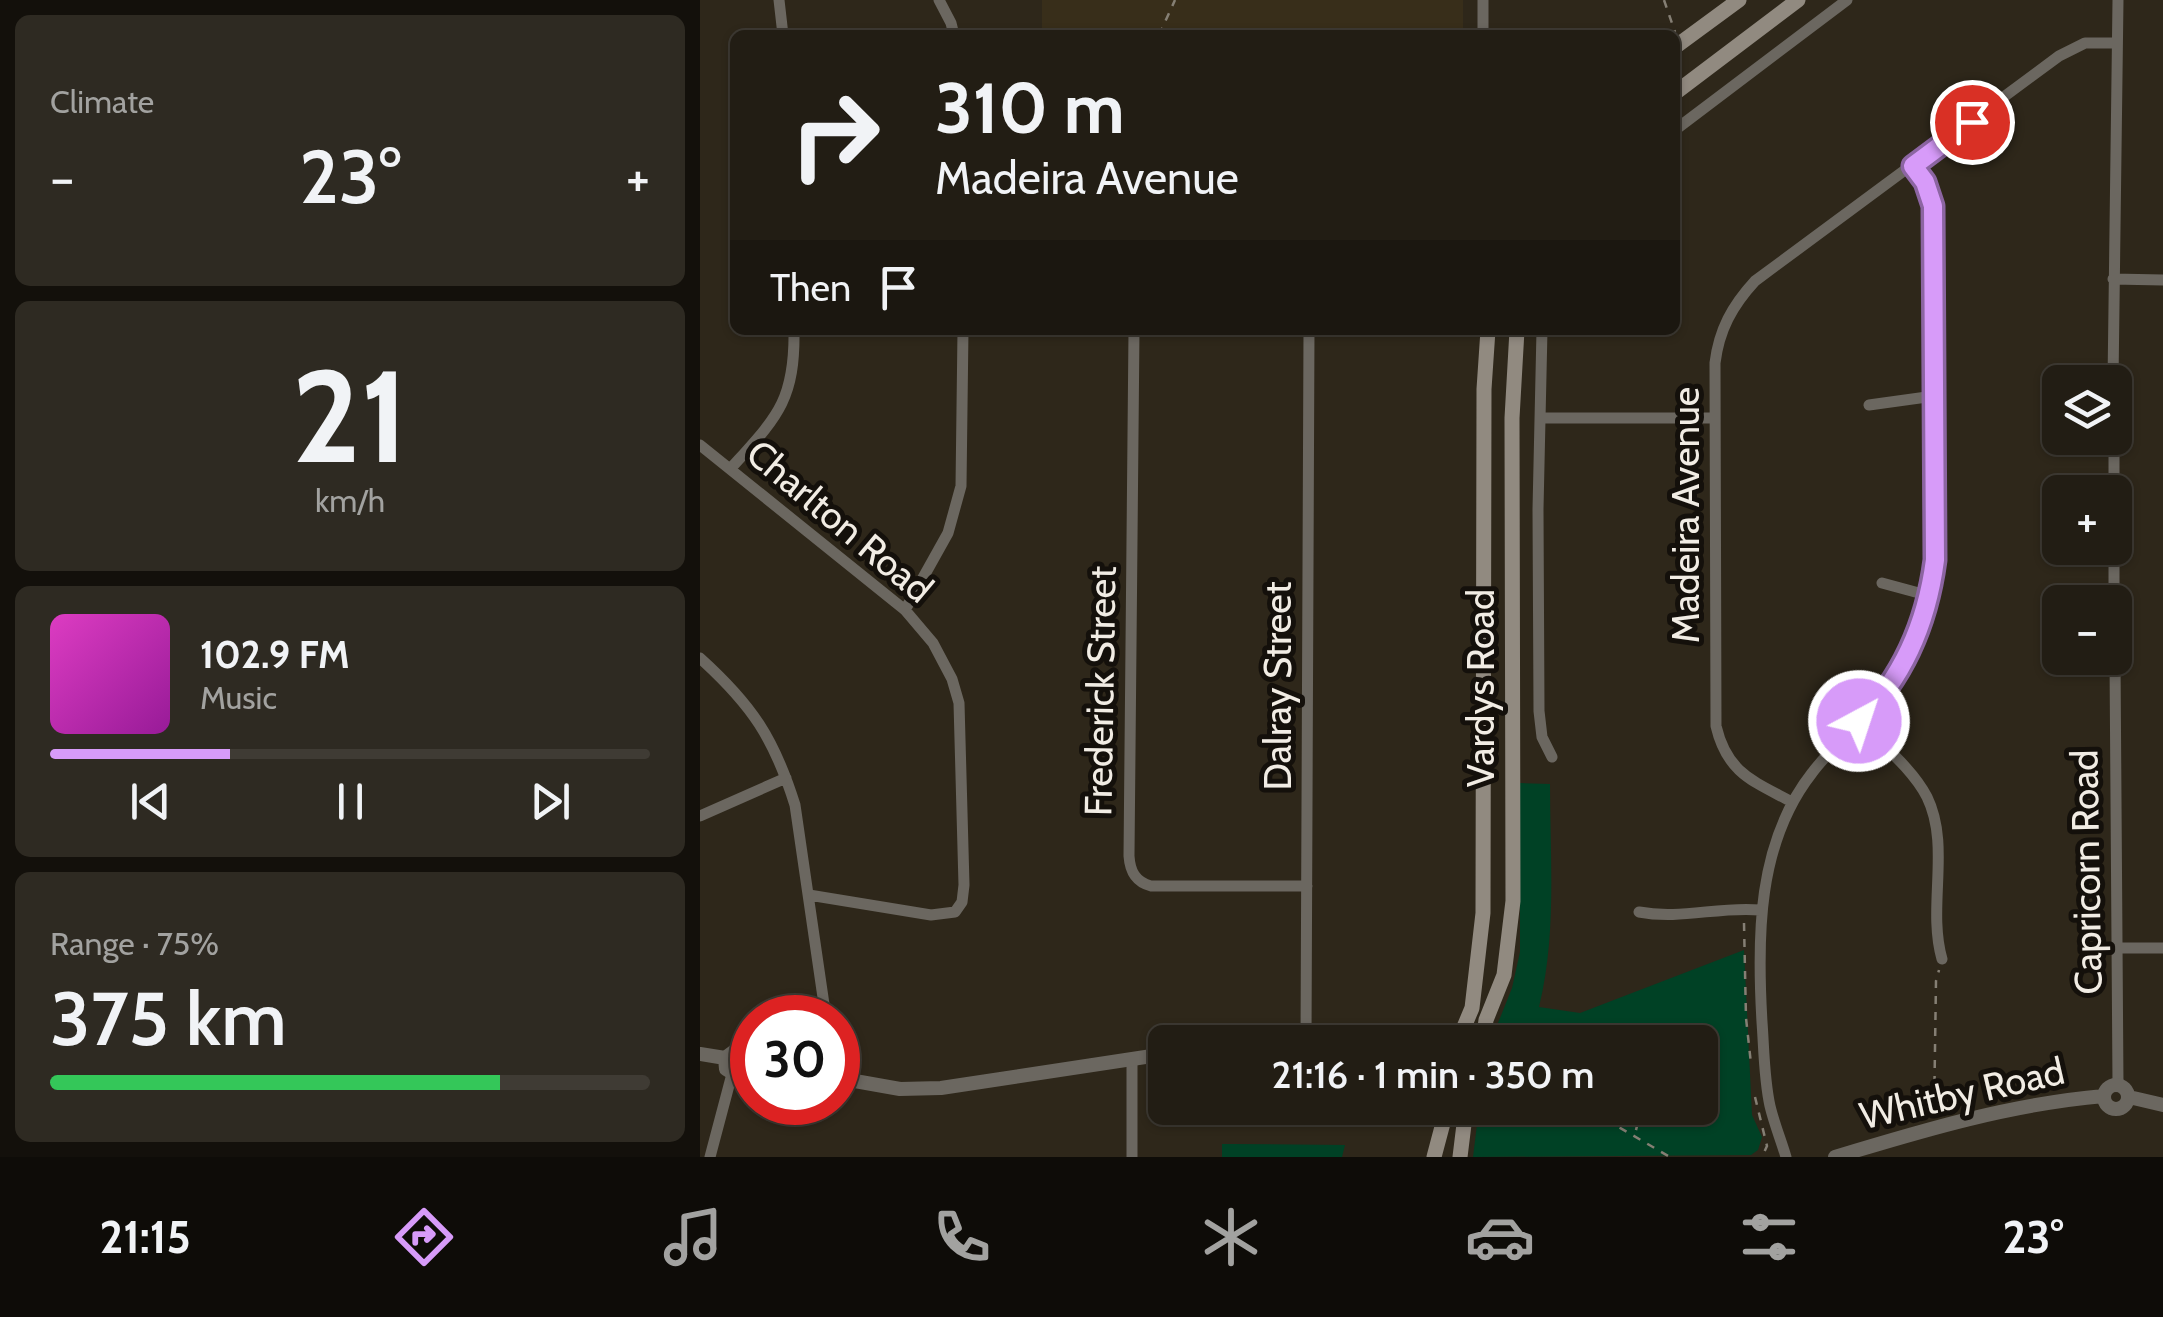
<!DOCTYPE html>
<meta charset="utf-8">
<style>
body{margin:0;font-family:Cabin,sans-serif;background:#2e2a22;color:#f1f3f6;height:100vh;display:flex;flex-direction:column;font-size:38px;white-space:nowrap}
*{box-sizing:border-box;margin:0}
p{font-size:32px;color:#a2a2a0}
.icon{flex:none;width:55px;height:55px;fill:none;stroke:currentColor;stroke-width:2;stroke-linecap:round;stroke-linejoin:round}
.map{position:relative;flex:1;overflow:hidden}
.drawer{display:flex;flex-direction:column;gap:15px;padding:15px;background:#13100b;width:700px}
.drawer>*{flex:none}
.top-card{position:absolute;left:30px;top:30px;width:950px;height:305px;border-radius:15px;box-shadow:0 2px 8px #0004,0 0 0 2px #3f3b34;background:#221d14;color:#f1f3f6;overflow:hidden}
.fabs{position:absolute;left:1342px;top:365px;display:grid;gap:20px}
.fabs a{display:grid;place-items:center;width:90px;height:90px;border-radius:15px;background:#221d14;box-shadow:0 2px 8px #0004,0 0 0 2px #3f3b34;font-size:50px}
.speed{position:absolute;left:30px;top:995px;display:flex;gap:20px;font-size:50px;font-weight:700;text-align:center}
.speed>*{display:grid;place-content:center;width:130px;height:130px;border-radius:50%;background:#221d14;box-shadow:0 2px 8px #0004,0 0 0 2px #3f3b34;line-height:1}
.speed .limit{border:15px solid #d22;background:#fff;color:#111}
.pin{position:absolute;display:grid;place-items:center;width:85px;height:85px;color:#fff;margin:-42px;border:5px solid #fff;border-radius:50%;box-shadow:0 2px 10px #0007}
.me{position:absolute;width:110px;margin:-55px;rotate:40deg;stroke-linejoin:round;filter:drop-shadow(0 0 8px #0008)}
.turn{display:flex;align-items:center;gap:35px;height:210px;padding:0 40px;font-size:45px}
.turn .icon{width:130px;height:130px;stroke-width:2.5}
.turn b{display:block;font-size:70px;line-height:85px}
.then{display:flex;align-items:center;height:95px;padding:0 40px;background:#0003;gap:20px;font-size:38px}
.big{font-size:75px;font-weight:600;line-height:1.1}
.drawer .card{flex:1;display:flex;flex-direction:column;justify-content:center;gap:15px;min-width:0;padding:0 35px;border-radius:15px;background:#2e2a22}
.drawer .dial{align-items:center;gap:0}
.dial b{font-size:130px;line-height:1}
.song{display:flex;align-items:center;gap:30px}
.cover{width:120px;height:120px;border-radius:15px;background:linear-gradient(135deg,hsl(310 70% 55%),hsl(300 70% 35%))}
.played{height:10px;border-radius:5px;background:linear-gradient(90deg,#d79bf9 30%,#3f3b34 30%)}
.keys{display:flex;justify-content:space-around;direction:ltr}
.heat{display:flex;justify-content:space-between;align-items:center;font-size:55px;direction:ltr}
.charge{height:15px;border-radius:8px;background:linear-gradient(90deg,#34c759 75%,#3f3b34 0)}
.trip{position:absolute;left:448px;top:1025px;width:570px;height:100px;border-radius:15px;background:#221d14;box-shadow:0 2px 8px #0004,0 0 0 2px #3f3b34;font-weight:600;line-height:100px;text-align:center}
.dock{display:flex;height:160px;justify-content:space-around;align-items:center;background:#0e0c08;color:#a2a2a0}
.dock .icon{width:70px;height:70px}
.dock .on{color:#d79bf9}
.dock b{font-size:45px;color:#f1f3f6}
main{display:flex;flex:1;min-height:0}
.map>svg:first-child{display:block}
</style>
<main>
<section class="drawer">
<div class="card"><p>Climate</p>
<div class="heat"><a>−</a><b class="big">23°</b><a>+</a></div>
</div>
<div class="card dial"><b>21</b><p>km/h</p></div>
<div class="card">
<div class="song"><i class="cover"></i><div><b>102.9 FM</b><p>Music</p></div></div>
<div class="played"></div>
<div class="keys"><svg class="icon" aria-label="previous" viewBox="0 0 24 24"><path d="M18 5L8 12l10 7zM5 5v14"/></svg><svg class="icon" aria-label="pause" viewBox="0 0 24 24"><path d="M8 5v14M16 5v14"/></svg><svg class="icon" aria-label="next" viewBox="0 0 24 24"><path d="M6 5l10 7-10 7zM19 5v14"/></svg></div>
</div>
<div class="card"><p>Range · 75%</p><b class="big">375 km</b><div class="charge"></div></div>
</section>
<div class="map">
<svg width="1463" height="1157" viewBox="0 0 1463 1157">
<rect width="100%" height="100%" fill="#2e271a"/>
<path fill="#382e1a" d="M342,0H763V35H342Z"/>
<path fill="#004125" d="M820,783L850,784C850,858 857,934 839,1007L880,1013L1044,950L1052,1115L1062,1137L1058,1150L1051,1155L773,1157L779,1108H1000V1042H797L796,1028L812,988L820,952Z
M522,1144H531L645,1145L642,1157H522Z"/>
<g fill="none" stroke-linecap="round" stroke-linejoin="round">
<path stroke="#857f74" stroke-width="2.5" stroke-dasharray="8 8" stroke-linecap="butt" d="M964,0L975,32
M459,35L475,0
M1044,923L1046,1018L1051,1064
M1055,1097L1067,1146L1062,1157
M911,1108L903,1118L970,1157
M931,1108L938,1122L935,1134
M1234,1116L1236,981L1239,970"/>
<path stroke="#6b6760" stroke-width="11" d="M79,0L83,35
M239,0L251,23L254,35
M783,0V35
M975,130L1147,0
M1413,279L1463,280
M434,330L429,856C430,871 435,882 451,886H607
M842,330L838,509L839,711L842,737L852,757
M1413,382L1418,0
M1169,405L1234,396
M841,418H1015
M1414,438V492
M0,445L205,610L233,643L252,679L259,703L264,885L262,902L255,912L231,915L109,895
M32,467C77,417 95,401 94,330
M1414,548V602
M1182,583L1230,596
M205,610L248,533L261,486L263,330
M0,658C52,705 74,738 95,805L126,1018
M1415,658L1418,1085
M1159,721C1181,744 1212,768 1227,797C1251,846 1227,907 1242,959
M1092,802C1053,781 1027,773 1016,726L1015,363C1019,330 1032,306 1055,281L1359,56L1385,43H1417
M0,816L86,778
M939,912C981,920 1019,906 1060,910
M1417,948H1463
M606,1042L609,330
M10,1157L32,1074
M432,1157V1060
M1086,1157C1081,1140 1074,1123 1070,1106C1064,1079 1064,1049 1062,1022C1057,937 1057,843 1112,773C1132,746 1159,726 1180,700C1212,659 1229,610 1235,559L1233,206L1225,182L1213,166"/>
<path stroke="#6b6760" stroke-width="14" d="M0,1054L25,1058
M25,1058L26,1069L36,1075L47,1070L49,1063
M25,1058L37,1049L47,1055L49,1063
M138,1078L200,1089L241,1088L465,1054
M1404 1097a12 12 0 1 1 24 0a12 12 0 1 1-24 0Z
M1429,1097L1463,1105
M1135,1157C1224,1130 1311,1104 1404,1096"/>
<path stroke="#918a80" stroke-width="15" d="M975,47L1039,0
M975,93L1098,0
M759,1039L772,1008L783,913L784,389L788,330
M783,1042L786,1020L804,975L813,901L812,418L817,330
M734,1157L747,1108
M760,1157L766,1108"/>
</g>
<g fill="none" stroke-linecap="round" stroke-linejoin="round">
<defs>
<path id="route" d="M1159,721C1204,677 1227,621 1235,560L1233,206L1225,182L1213,166L1272,122"/>
</defs>
<use href="#route" stroke="#8c65a2" stroke-width="25"/>
<use href="#route" stroke="#d79bf9" stroke-width="18"/>
</g>
<g text-anchor="middle" dominant-baseline="central" stroke-width="10" stroke-linejoin="round" paint-order="stroke">
<g font-size="38" fill="#f1ece4" stroke="#14100b">
<text transform="translate(985 515) rotate(-90)">Madeira Avenue</text>
<text transform="translate(140 521) rotate(40)">Charlton Road</text>
<text transform="translate(577 686) rotate(-90)">Dalray Street</text>
<text transform="translate(780 688) rotate(-90)">Vardys Road</text>
<text transform="translate(400 691) rotate(-89)">Frederick Street</text>
<text transform="translate(1386 872) rotate(-91)">Capricorn Road</text>
<text transform="translate(1262 1093) rotate(-13)">Whitby Road</text>
</g>
</g>
</svg>
<div class="fabs">
<a><svg class="icon" aria-label="layers" viewBox="0 0 24 24"><path d="M12 4l9 5-9 5-9-5zM3 14l9 5 9-5"/></svg></a>
<a>+</a>
<a>−</a>
</div>
<div class="speed"><div class="limit">30</div></div>
<div class="pin" style="left:1272px;top:122px;background:#d93025"><svg class="icon" aria-label="arrive" viewBox="0 0 24 24"><path d="M6 21V4h12l-3 4 3 4H6"/></svg></div>
<svg class="me" style="left:1159px;top:721px" viewBox="-20 -20 40 40"><circle r="17" fill="#d79bf9" stroke="#fff" stroke-width="3"/><path d="M0-11L8 9 0 5-8 9z" fill="#fff"/></svg>
<div class="trip">21:16 · 1 min · 350 m</div>
<div class="top-card">
<div class="turn"><svg class="icon" aria-label="right" viewBox="0 0 24 24"><path d="M7 20v-9h11M14 6l5 5-5 5"/></svg><div><b>310 m</b>Madeira Avenue</div></div>
<div class="then">Then<svg class="icon" aria-label="arrive" viewBox="0 0 24 24"><path d="M6 21V4h12l-3 4 3 4H6"/></svg></div>
</div>
</div>
</main>
<nav class="dock">
<b>21:15</b>
<svg class="icon on" aria-label="directions" viewBox="0 0 24 24"><path d="M12 3l9 9-9 9-9-9zM9 14v-3h6M13 9l2 2-2 2"/></svg>
<svg class="icon" aria-label="music" viewBox="0 0 24 24"><path d="M9 18V5l10-2v13"/><circle cx="6" cy="18" r="3"/><circle cx="16" cy="16" r="3"/></svg>
<svg class="icon" aria-label="phone" viewBox="0 0 24 24"><path d="M5 4h4l2 5-3 2q2 4 5 5l2-3 5 2v4C11 20 4 13 5 4z"/></svg>
<svg class="icon" aria-label="climate" viewBox="0 0 24 24"><path d="M12 3v18M4 7l16 10M4 17L20 7"/></svg>
<svg class="icon" aria-label="car" viewBox="0 0 24 24"><path d="M5 17H2v-5l4-1 3-4h7l3 4 3 1v5h-3M9 17h6M6 11h13"/><circle cx="7" cy="17" r="2"/><circle cx="17" cy="17" r="2"/></svg>
<svg class="icon" aria-label="filters" viewBox="0 0 24 24"><path d="M4 7h16M4 17h16"/><circle cx="9" cy="7" r="2"/><circle cx="15" cy="17" r="2"/></svg>
<b>23°</b>
</nav>
